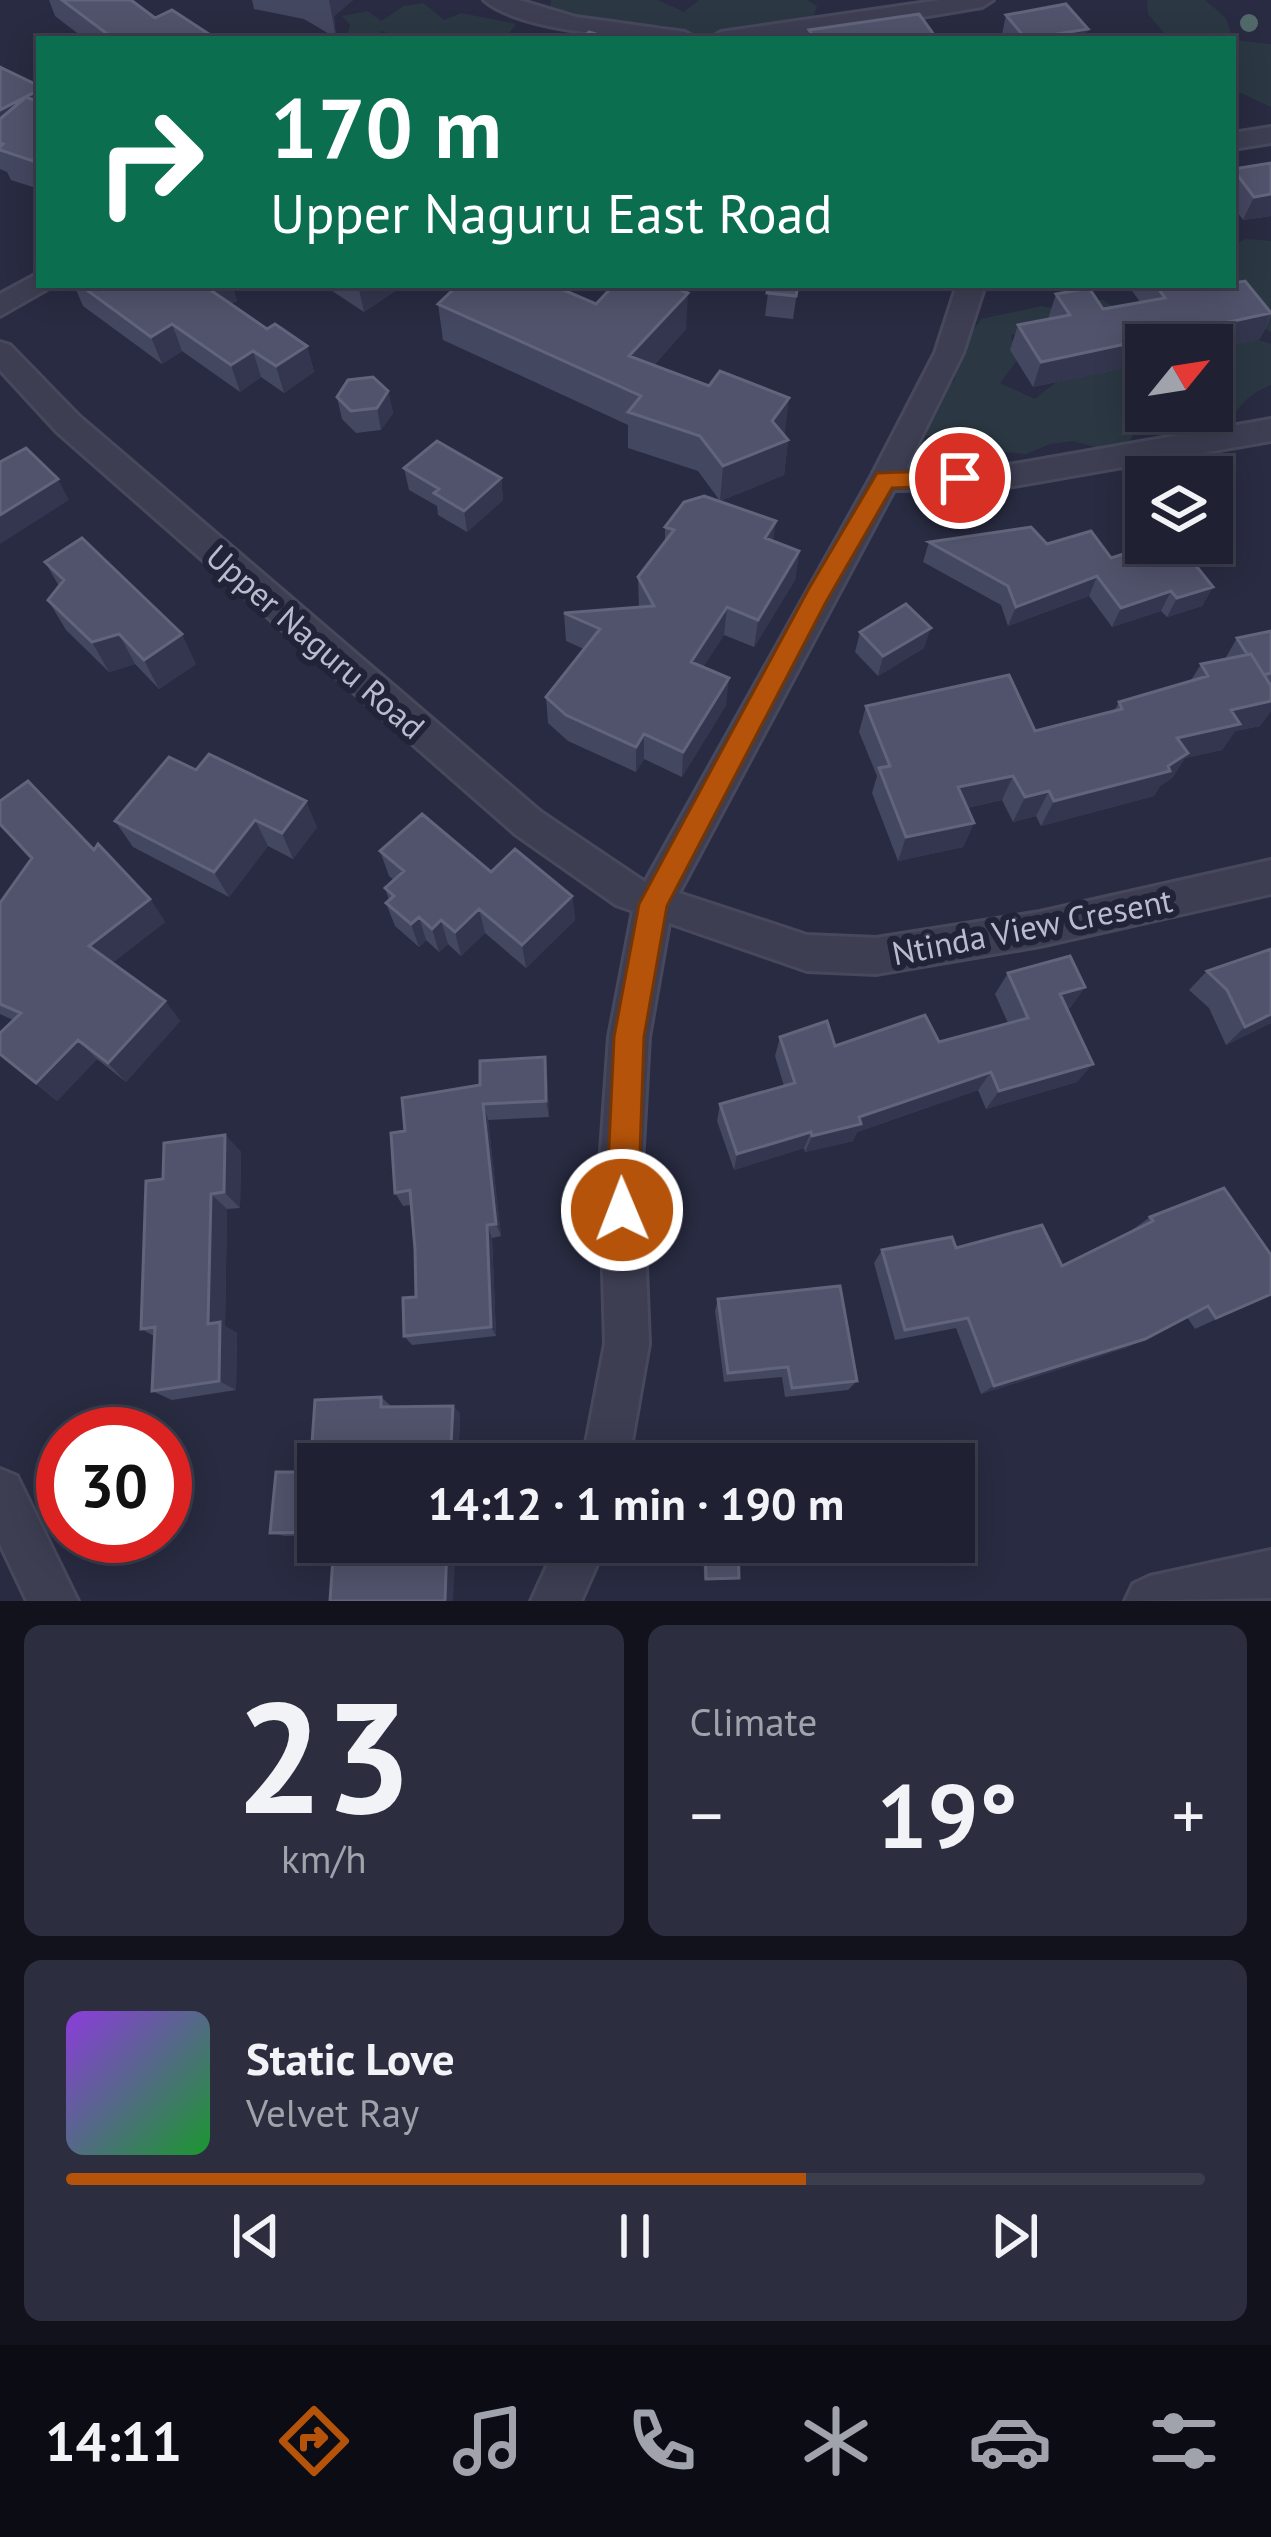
<!DOCTYPE html>
<meta charset="utf-8">
<style>
body{margin:0;font-family:"PT Sans",sans-serif;background:#2c2d3e;color:#f1f3f6;height:100vh;display:flex;flex-direction:column;font-size:45px;white-space:nowrap}
*{box-sizing:border-box;margin:0}
p{font-size:39px;color:#a1a3ac}
.icon{flex:none;width:66px;height:66px;fill:none;stroke:currentColor;stroke-width:2;stroke-linecap:round;stroke-linejoin:round}
.map{position:relative;height:1601px;overflow:hidden}
.details{display:flex;flex-direction:column;gap:24px;padding:24px;background:#11121c;flex:1}
.details>*{flex:none}
.top-card{position:absolute;left:36px;top:36px;width:1200px;height:252px;border-radius:0px;box-shadow:0 6px 30px #0003,0 0 0 3px #3c3e4d;background:#0b6e4f;color:#fff;overflow:hidden}
.needle{width:78px;rotate:60deg}
.fabs{position:absolute;left:1125px;top:324px;display:grid;gap:24px}
.fabs a{display:grid;place-items:center;width:108px;height:108px;border-radius:0px;background:#1f2032;box-shadow:0 6px 30px #0003,0 0 0 3px #3c3e4d;font-size:60px}
.speed{position:absolute;left:36px;top:1407px;display:flex;gap:24px;font-size:60px;font-weight:700;text-align:center}
.speed>*{display:grid;place-content:center;width:156px;height:156px;border-radius:50%;background:#1f2032;box-shadow:0 6px 30px #0003,0 0 0 3px #3c3e4d;line-height:1}
.speed .limit{border:18px solid #d22;background:#fff;color:#111}
.pin{position:absolute;display:grid;place-items:center;width:102px;height:102px;color:#fff;margin:-51px;border:6px solid #fff;border-radius:50%;box-shadow:0 3px 12px #0007}
.me{position:absolute;width:132px;margin:-66px;rotate:359deg;stroke-linejoin:round;filter:drop-shadow(0 0 9px #0008)}
.turn{display:flex;align-items:center;gap:42px;height:252px;padding:0 36px;font-size:54px}
.turn .icon{width:156px;height:156px;stroke-width:2.5}
.turn b{display:block;font-size:84px;line-height:102px}
.big{font-size:90px;font-weight:700;line-height:1.1}
.details .card{flex:1;display:flex;flex-direction:column;justify-content:center;gap:18px;min-width:0;padding:0 42px;border-radius:18px;background:#2c2d3e}
.details .dial{align-items:center;gap:0}
.dial b{font-size:156px;line-height:1}
.song{display:flex;align-items:center;gap:36px}
.cover{width:144px;height:144px;border-radius:18px;background:linear-gradient(135deg,hsl(270 70% 55%),hsl(130 70% 35%))}
.played{height:12px;border-radius:6px;background:linear-gradient(90deg,#b45309 65%,#3c3e4d 65%)}
.keys{display:flex;justify-content:space-around;direction:ltr}
.heat{display:flex;justify-content:space-between;align-items:center;font-size:66px;direction:ltr}
.details .tiles{flex:1;display:grid;gap:24px;grid-template-columns:1fr 1fr}
.card:last-child{grid-column:span 2}
.trip{position:absolute;left:297px;top:1443px;width:678px;height:120px;border-radius:0px;background:#1f2032;box-shadow:0 6px 30px #0003,0 0 0 3px #3c3e4d;font-weight:700;line-height:120px;text-align:center}
.menu{display:flex;height:192px;justify-content:space-around;align-items:center;background:#0c0d14;color:#a1a3ac}
.menu .icon{width:84px;height:84px}
.menu .current{color:#b45309}
.menu b{font-size:54px;color:#f1f3f6}
.map>svg:first-child{display:block}
</style>
<div class="map">
<svg width="1271" height="1601" viewBox="0 0 1271 1601">
<rect width="100%" height="100%" fill="#292b42"/>
<path fill="#2b3843" d="M551,0H658L684,12L699,0H807L817,6L812,20C780,25 686,50 662,25H617L557,13L550,9Z
M1147,0H1205L1226,18L1233,39H1169L1148,14Z
M423,3L444,20L461,13L516,24L507,36L496,39H398L382,31L376,39H353L348,33L350,24L341,16L368,11L381,21L404,6Z
M1233,40L1271,44V107L1241,93L1233,95Z
M1246,239L1271,241V332L1177,285H1233V245Z
M1081,300H1103L1119,310L1011,335L1017,361L1000,383L1035,399C1068,371 1109,348 1146,386L1150,419L1137,426L1130,441L1106,450L1073,441L1050,444L1026,454L989,451L971,437L926,436L907,405L954,381L964,343L981,319L1041,306L1058,309Z
M1244,335L1271,344V385C1224,404 1248,429 1182,431L1165,411H1212V351L1228,354L1233,339Z"/>
<g fill="none" stroke-linecap="round" stroke-linejoin="round">
<defs>
<path id="street" d="M484,0H519L576,17L685,32L697,39C645,39 523,34 484,0Z
M941,0H993L982,7L791,39H709L721,32Z
M1271,127V143L1233,149V133Z
M39,273V285H51L49,288L0,316V294Z
M957,285H985L963,353L906,468L997,467L1271,419V441L997,489L894,490L679,893L807,935L876,938L1040,912L1271,860V894L1040,946L876,974L807,971L669,923L649,1037L642,1165L649,1344L628,1464H582L605,1344L600,1165L609,1037L633,911L616,905L515,834L57,432L0,370V342L10,345L79,416L541,812L645,882L871,477L935,353Z
M0,1469L17,1476L78,1601H27L0,1544Z
M558,1542H607L581,1601H531Z
M1271,1550V1598L1125,1601L1133,1584L1150,1576Z"/>
</defs>
<use href="#street" stroke="#47485c" stroke-width="6"/>
<use href="#street" fill="#3d3e52" fill-rule="evenodd"/>
</g>
<circle fill="#52696a" cx="1249" cy="23" r="9"/>
<path fill="#444760" d="M49,0H131L155,18L212,36L213,39H85L55,16Z
M252,0H353L334,16L336,38L304,19L254,9Z
M1006,15L1088,29L1085,39H1001Z
M0,67L39,86V189L11,180L7,172L0,169Z
M1271,163V216L1243,220L1233,206V169Z
M74,285H232L237,301L231,304L267,329L307,346L314,372L284,393L261,377L240,392L182,351L162,364L83,306Z
M323,285H404L364,312Z
M769,285H798L793,319L765,316Z
M1128,285H1197L1200,288L1271,312V315L1260,339L1033,387L1010,350L1018,325L1048,319L1056,294L1103,309L1140,302Z
M438,304H596L686,329L654,365L785,433L784,435L788,440L784,475L720,501L698,471L628,448V425L443,340Z
M388,391L393,413L381,430L356,433L342,419L337,397Z
M404,468L501,478L503,500L467,532L438,515L437,506L409,490Z
M665,527L774,541L799,551L795,580L754,647L724,635L703,667L726,705L682,777L644,759L636,772L568,741L548,723L546,697L584,649L566,641L564,613L639,608L638,577L665,542Z
M929,542L1047,544L1111,558L1213,587L1202,606L1167,617L1161,611L1112,627L1089,596L1008,626L1001,605L923,562Z
M45,562L196,664L159,689L135,664L109,672L66,630L48,600L59,586Z
M1271,631V711L1260,726L1235,731L1222,750L1185,758L1172,778L1160,786L1154,796L1041,826L1036,816L1013,822L1002,800L967,808L974,823L963,847L898,861L872,793L877,776L859,732L866,706L1035,731L1114,711L1119,702L1190,682L1201,664L1225,659L1237,638Z
M860,632L924,648L878,676L855,652Z
M169,757L317,827L293,859L268,846L229,897L133,847L115,821Z
M0,801L94,850L150,899L165,922L112,963L165,1001L180,1021L126,1082L97,1059L57,1101L0,1054L13,1020L0,1014V903L31,860L0,825Z
M380,851L491,872L572,896L575,920L526,968L485,933L461,956L448,944L439,952L426,940L419,947L395,926L386,903L389,900L385,888L394,880L389,876Z
M1207,971L1271,1023L1226,1045L1209,1008L1189,990Z
M1008,973L1085,987L1070,1008L1067,1009L1077,1082L986,1109L978,1090L857,1132L853,1141L805,1152L804,1148L734,1170L717,1121L720,1104L784,1086L775,1056L780,1037L835,1046L939,1042L1008,1023L995,994Z
M545,1057L547,1074L549,1117L488,1120L501,1236L492,1238L496,1336L412,1345L404,1336L416,1297L415,1249L411,1205L403,1206L395,1193L480,1085Z
M225,1135L241,1152L240,1208L227,1209L225,1326L237,1333L236,1390L172,1400L152,1391L154,1336L141,1329L163,1179Z
M1150,1217L1271,1294L1195,1329L1187,1317L1126,1348L981,1394L956,1328L895,1340L874,1263L882,1250L956,1248L1062,1266L1132,1231V1230Z
M718,1299L857,1381L848,1390L785,1397L782,1377L724,1382L715,1311Z
M381,1397L392,1407L453,1406L460,1414L458,1464H318V1535L285,1536L270,1533L276,1472H310L315,1400Z
M703,1542H738L739,1578L704,1579Z"/>
<path fill="#34364f" d="M329,0H353L334,16L336,38Z
M1088,29L1085,39H1031Z
M39,90V116L0,131V110Z
M1271,194V216L1243,220L1254,197Z
M210,285H232L237,301L215,314L206,287Z
M358,285H404L364,312Z
M688,293L686,329L629,392V356Z
M1271,313L1260,339L1212,349V345H1146V363L1033,387L1041,362Z
M172,324L182,351L162,364L151,337Z
M307,346L314,372L284,393L276,366Z
M253,351L261,377L240,392L231,365Z
M388,391L393,413L381,430L377,408Z
M789,398L785,433L776,445L788,440L784,475L720,501L723,466L772,421Z
M501,478L503,500L467,532L464,511Z
M58,479L69,500L0,544V515Z
M776,521L772,550L765,538Z
M799,551L795,580L754,647L758,620Z
M1097,576L1089,596L1008,626L1016,607Z
M1213,587L1202,606L1167,617L1177,598Z
M1171,591L1161,611L1112,627L1121,608Z
M727,607L724,635L689,689L691,662Z
M931,628L924,648L878,676L883,656Z
M119,634L135,664L109,672L92,642Z
M182,634L196,664L159,689L144,660Z
M729,678L726,705L682,777L683,752Z
M1271,701V711L1260,726L1235,731L1222,750L1185,758L1172,778L1160,786L1154,796L1041,826L1054,801L1231,710Z
M644,734V759L636,772V747Z
M1013,776L1002,800L949,812L958,787Z
M1049,791L1036,816L1013,822L1025,797Z
M306,801L317,827L293,859L282,833Z
M255,820L268,846L229,897L214,872Z
M974,823L963,847L898,861L906,837Z
M572,896L575,920L526,968L522,945Z
M150,899L165,922L107,967L89,946Z
M479,909L485,933L461,956L455,932Z
M419,917L426,940L419,947L411,924Z
M441,920L448,944L439,952L432,929Z
M1085,987L1070,1008L1045,1014L1060,994Z
M165,1001L180,1021L126,1082L108,1063Z
M1271,1014V1023L1226,1045L1245,1027Z
M78,1040L97,1059L57,1101L36,1083Z
M545,1057L547,1074L549,1117L546,1101Z
M1093,1064L1077,1082L986,1109L999,1091Z
M991,1072L978,1090L857,1132L853,1141L805,1152L812,1136L859,1117Z
M483,1104L488,1120L501,1236L496,1224Z
M811,1132L804,1148L734,1170L737,1154Z
M225,1135L241,1152L240,1208L224,1192Z
M211,1194L227,1209L225,1326L237,1333L236,1390L219,1381L208,1324Z
M487,1225L492,1238L496,1336L491,1327Z
M1145,1339L1126,1348L981,1394L994,1386Z
M453,1406L460,1414L458,1464H450Z
M447,1542H456L453,1601H445Z"/>
<path fill="#51536c" stroke="#61647b" stroke-width="3" d="M62,0H131L155,18L172,10L212,36L206,39H114Z
M1066,4L1088,29L1026,39L1006,15Z
M919,14L937,39H815L809,30Z
M589,32L612,39H582Z
M0,67L39,86V90L0,110Z
M26,97L39,102V163L0,150V147L3,144L0,143V119Z
M1271,163V194L1254,197L1233,169Z
M1245,281L1271,313L1041,362L1018,325L1070,315L1056,294L1089,288L1103,309L1165,298L1156,285H1197L1200,288L1233,285V283Z
M80,285H210L206,287L267,329L275,324L307,346L276,366L253,351L231,365L172,324L151,337Z
M458,285H552L596,304L614,285H669L688,293L629,356L709,386L720,371L789,398L772,421L788,440L723,466L700,436L628,412L641,396L438,304Z
M769,285H798L796,296L767,293Z
M373,377L388,391L377,408L351,411L337,397L348,380Z
M437,441L501,478L464,511L434,493L439,489L404,468Z
M26,448L58,479L0,515V462Z
M704,496L776,521L765,538L799,551L758,620L727,607L691,662L729,678L683,752L644,734L636,747L566,715L546,697L600,629L564,613L654,606L638,577L674,530L665,527L684,502Z
M1031,527L1047,544L1091,531L1111,558L1158,543H1178L1213,587L1177,598L1171,591L1121,608L1097,576L1016,607L1008,586L929,542Z
M82,538L182,634L144,660L119,634L92,642L48,600L64,580L45,562Z
M906,604L931,628L883,656L860,632Z
M1271,631V673L1264,675L1251,654H1247L1237,638Z
M1251,654L1271,686V701L1231,710L1240,724L1177,738L1188,753L1168,766L1170,771L1054,801L1049,791L1025,797L1013,776L958,787L974,823L906,837L879,768L890,766L866,706L1009,675L1035,731L1122,709L1119,702L1208,676L1201,664Z
M209,754L306,801L282,833L255,820L214,872L115,821L169,757L196,770Z
M28,781L94,850L98,844L150,899L89,946L165,1001L108,1063L78,1040L36,1083L0,1054V1033L21,1013L0,1004V903L32,858L0,824V801Z
M422,814L491,872L515,849L572,896L522,945L479,909L455,932L441,920L432,929L419,917L411,924L386,903L394,896L385,888L404,871L380,851Z
M1271,949V1014L1245,1027L1227,990L1207,971Z
M1070,956L1085,987L1060,994L1093,1064L999,1091L991,1072L859,1117L861,1124L812,1136L811,1132L737,1154L720,1104L795,1083L780,1037L827,1021L835,1046L925,1015L939,1042L1028,1018L1008,973Z
M545,1057L546,1101L483,1104L496,1224L487,1225L491,1327L404,1336L403,1298L416,1297L415,1249L410,1190L395,1193L391,1133L405,1131L402,1098L480,1085V1061Z
M225,1135L224,1192L211,1194L208,1324L220,1322L219,1381L152,1391L155,1327L141,1329L146,1181L163,1179L164,1143Z
M1224,1188L1271,1255V1294L1216,1318L1208,1306L1145,1339L994,1386L968,1318L905,1330L882,1250L952,1237L956,1248L1042,1225L1062,1266L1153,1221L1150,1217Z
M840,1286L857,1381L792,1388L788,1367L728,1373L718,1299Z
M381,1397V1407L453,1406L450,1464H318V1532L270,1533L276,1472H310L315,1400Z
M334,1542H447L445,1601H330Z
M705,1542H738L739,1578L706,1579Z"/>
<path fill="#b45309" stroke="#753606" stroke-width="3" d="M960,470L971,478L968,485L892,488L826,602L667,906L644,1037L638,1210L634,1221L622,1226L611,1221L606,1210L614,1037L639,904L808,590L877,473Z"/>
<g text-anchor="middle" dominant-baseline="central" stroke-width="12" stroke-linejoin="round" paint-order="stroke">
<g font-size="33" fill="#babbcc" stroke="#212338">
<text transform="translate(316 641) rotate(41)">Upper Naguru Road</text>
<text transform="translate(1032 926) rotate(-11)">Ntinda View Cresent</text>
</g>
</g>
</svg>
<div class="fabs">
<a><svg class="needle" viewBox="-14 -14 28 28"><path d="M0-13l5 13h-10z" fill="#e53935"/><path d="M0 13l5-13h-10z" fill="#a1a3ac"/></svg></a>
<a><svg class="icon" aria-label="layers" viewBox="0 0 24 24"><path d="M12 4l9 5-9 5-9-5zM3 14l9 5 9-5"/></svg></a>
</div>
<div class="speed"><div class="limit">30</div></div>
<div class="pin" style="left:960px;top:478px;background:#d93025"><svg class="icon" aria-label="arrive" viewBox="0 0 24 24"><path d="M6 21V4h12l-3 4 3 4H6"/></svg></div>
<svg class="me" style="left:622px;top:1210px" viewBox="-20 -20 40 40"><circle r="17" fill="#b45309" stroke="#fff" stroke-width="3"/><path d="M0-11L8 9 0 5-8 9z" fill="#fff"/></svg>
<div class="trip">14:12 · 1 min · 190 m</div>
<div class="top-card">
<div class="turn"><svg class="icon" aria-label="right" viewBox="0 0 24 24"><path d="M7 20v-9h11M14 6l5 5-5 5"/></svg><div><b>170 m</b>Upper Naguru East Road</div></div>
</div>
</div>
<section class="details">
<div class="tiles">
<div class="card dial"><b>23</b><p>km/h</p></div>
<div class="card"><p>Climate</p>
<div class="heat"><a>−</a><b class="big">19°</b><a>+</a></div>
</div>
<div class="card">
<div class="song"><i class="cover"></i><div><b>Static Love</b><p>Velvet Ray</p></div></div>
<div class="played"></div>
<div class="keys"><svg class="icon" aria-label="previous" viewBox="0 0 24 24"><path d="M18 5L8 12l10 7zM5 5v14"/></svg><svg class="icon" aria-label="pause" viewBox="0 0 24 24"><path d="M8 5v14M16 5v14"/></svg><svg class="icon" aria-label="next" viewBox="0 0 24 24"><path d="M6 5l10 7-10 7zM19 5v14"/></svg></div>
</div>
</div>
</section>
<nav class="menu">
<b>14:11</b>
<svg class="icon current" aria-label="directions" viewBox="0 0 24 24"><path d="M12 3l9 9-9 9-9-9zM9 14v-3h6M13 9l2 2-2 2"/></svg>
<svg class="icon" aria-label="music" viewBox="0 0 24 24"><path d="M9 18V5l10-2v13"/><circle cx="6" cy="18" r="3"/><circle cx="16" cy="16" r="3"/></svg>
<svg class="icon" aria-label="phone" viewBox="0 0 24 24"><path d="M5 4h4l2 5-3 2q2 4 5 5l2-3 5 2v4C11 20 4 13 5 4z"/></svg>
<svg class="icon" aria-label="climate" viewBox="0 0 24 24"><path d="M12 3v18M4 7l16 10M4 17L20 7"/></svg>
<svg class="icon" aria-label="car" viewBox="0 0 24 24"><path d="M5 17H2v-5l4-1 3-4h7l3 4 3 1v5h-3M9 17h6M6 11h13"/><circle cx="7" cy="17" r="2"/><circle cx="17" cy="17" r="2"/></svg>
<svg class="icon" aria-label="filters" viewBox="0 0 24 24"><path d="M4 7h16M4 17h16"/><circle cx="9" cy="7" r="2"/><circle cx="15" cy="17" r="2"/></svg>
</nav>
